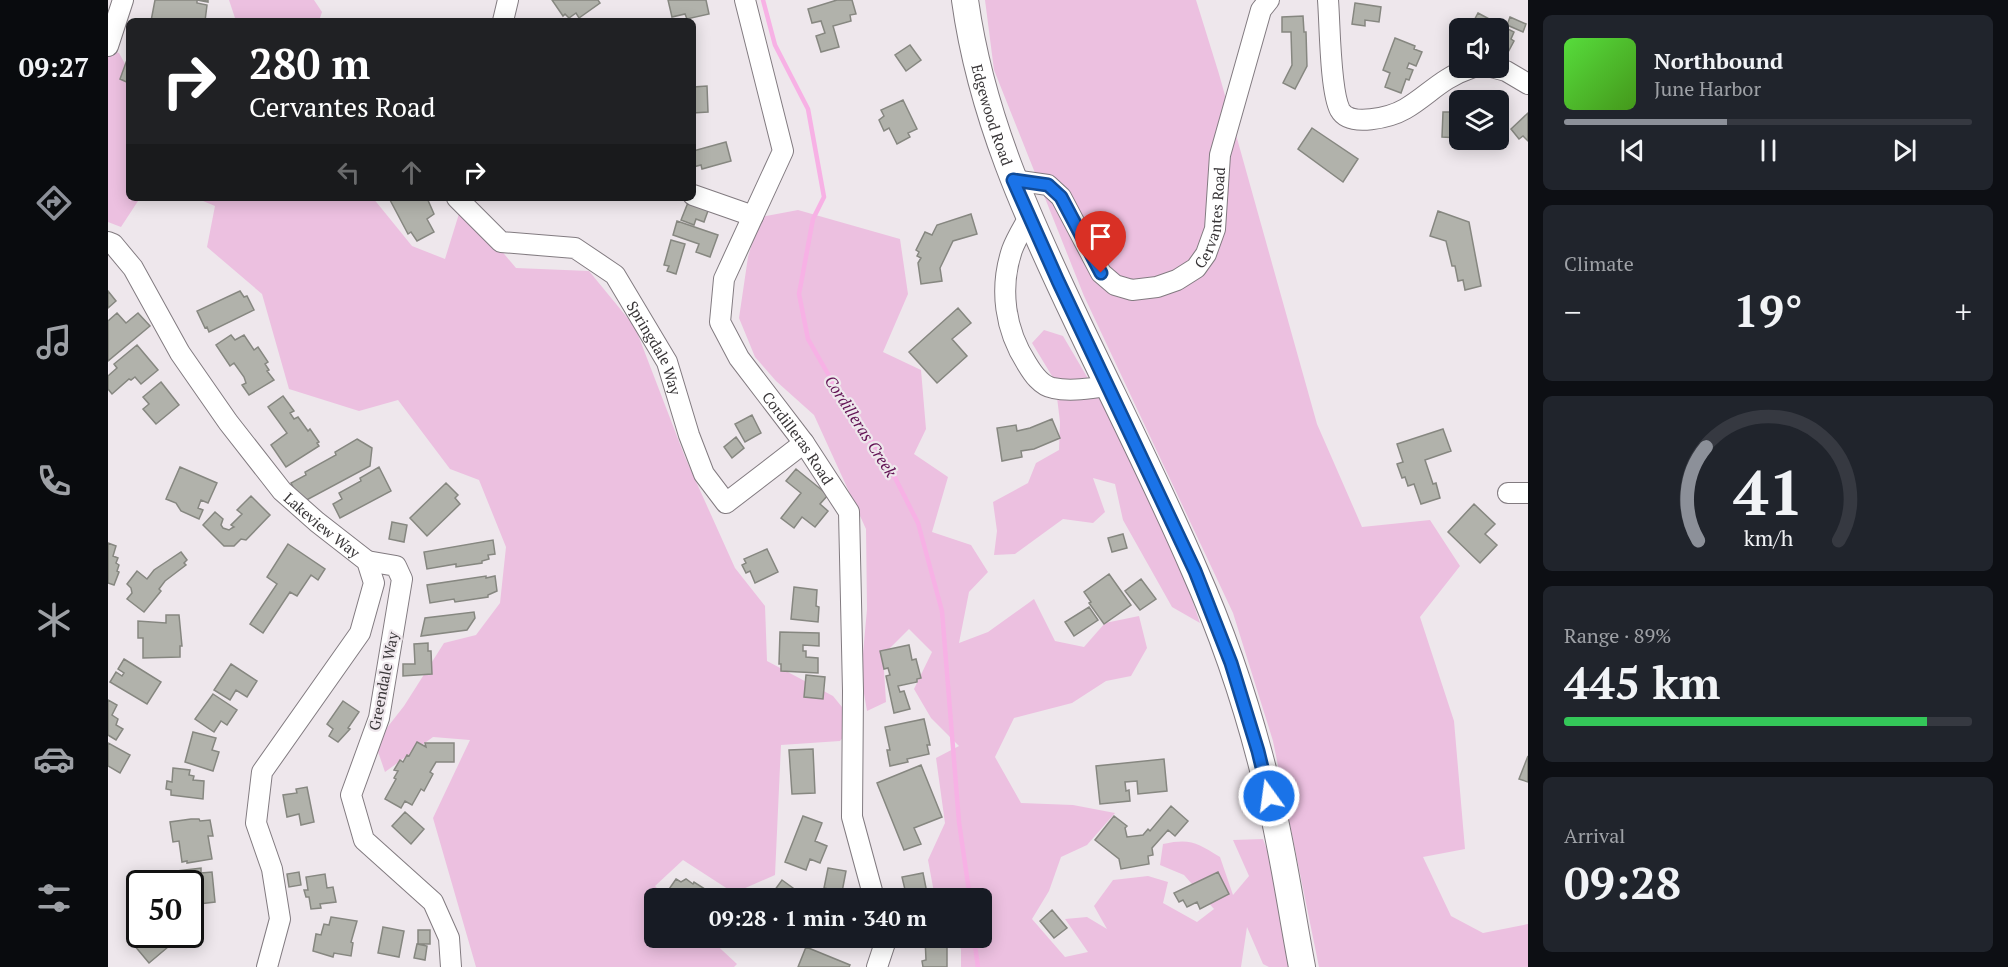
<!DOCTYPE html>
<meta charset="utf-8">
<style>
body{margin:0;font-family:"PT Serif",serif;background:#20242c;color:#f1f3f6;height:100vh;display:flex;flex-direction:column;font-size:22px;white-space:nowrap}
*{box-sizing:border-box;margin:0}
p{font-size:20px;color:#9ea1a6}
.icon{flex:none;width:33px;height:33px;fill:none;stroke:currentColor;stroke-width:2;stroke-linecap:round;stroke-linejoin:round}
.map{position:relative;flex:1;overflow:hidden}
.sheet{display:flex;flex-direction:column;gap:15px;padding:15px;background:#0d0f14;width:480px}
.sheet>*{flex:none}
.top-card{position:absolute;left:18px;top:18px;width:570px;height:183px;border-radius:9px;box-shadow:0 3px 15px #0003;background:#202124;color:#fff;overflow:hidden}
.fabs{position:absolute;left:1341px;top:18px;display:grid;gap:12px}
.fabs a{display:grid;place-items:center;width:60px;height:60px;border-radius:9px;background:#171b24;box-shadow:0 3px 15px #0003;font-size:30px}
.speed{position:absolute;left:18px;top:870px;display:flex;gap:12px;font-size:30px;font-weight:700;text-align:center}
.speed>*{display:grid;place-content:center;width:78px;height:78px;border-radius:50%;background:#171b24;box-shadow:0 3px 15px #0003;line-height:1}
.speed .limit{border:3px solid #111;border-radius:9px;background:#fff;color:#111}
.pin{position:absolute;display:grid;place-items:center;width:51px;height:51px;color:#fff;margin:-62px -26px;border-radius:50% 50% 50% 0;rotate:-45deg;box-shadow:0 0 6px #0007}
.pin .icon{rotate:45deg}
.me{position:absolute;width:66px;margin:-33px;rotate:346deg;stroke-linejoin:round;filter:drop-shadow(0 0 4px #0008)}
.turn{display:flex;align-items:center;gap:21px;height:126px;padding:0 24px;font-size:27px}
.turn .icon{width:78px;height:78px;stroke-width:2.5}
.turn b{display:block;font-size:42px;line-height:51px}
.lanes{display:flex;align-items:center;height:57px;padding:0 24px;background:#0003;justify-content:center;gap:30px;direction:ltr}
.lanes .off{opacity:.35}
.big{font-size:45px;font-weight:600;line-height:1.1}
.sheet .widget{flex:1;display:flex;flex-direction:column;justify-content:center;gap:9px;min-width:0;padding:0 21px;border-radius:9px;background:#20242c}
.sheet .dial{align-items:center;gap:0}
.dial svg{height:156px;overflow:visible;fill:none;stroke:#363941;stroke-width:7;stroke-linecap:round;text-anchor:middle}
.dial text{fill:#f1f3f6;stroke:none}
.song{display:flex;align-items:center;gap:18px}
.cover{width:72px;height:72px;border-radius:9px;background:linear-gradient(135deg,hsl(110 70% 55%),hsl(100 70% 35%))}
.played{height:6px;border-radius:3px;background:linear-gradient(90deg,#8c9099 40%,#363941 40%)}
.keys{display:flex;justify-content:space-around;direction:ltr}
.heat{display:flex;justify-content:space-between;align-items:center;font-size:33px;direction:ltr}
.charge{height:9px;border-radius:4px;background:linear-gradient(90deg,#34c759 89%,#363941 0)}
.trip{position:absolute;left:536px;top:888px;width:348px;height:60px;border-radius:9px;background:#171b24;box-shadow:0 3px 15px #0003;font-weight:600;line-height:60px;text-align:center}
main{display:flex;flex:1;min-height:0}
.dock{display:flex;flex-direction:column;width:108px;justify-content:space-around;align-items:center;background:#090b0e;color:#9ea1a6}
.dock .icon{width:42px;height:42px}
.dock .on{color:#8c9099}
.dock b{font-size:27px;color:#f1f3f6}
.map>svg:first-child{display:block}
</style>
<main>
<nav class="dock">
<b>09:27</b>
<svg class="icon on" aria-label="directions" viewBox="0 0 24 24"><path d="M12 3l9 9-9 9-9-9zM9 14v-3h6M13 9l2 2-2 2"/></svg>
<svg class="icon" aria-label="music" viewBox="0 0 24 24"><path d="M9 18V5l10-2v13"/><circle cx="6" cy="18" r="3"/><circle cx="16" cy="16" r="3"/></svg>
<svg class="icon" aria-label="phone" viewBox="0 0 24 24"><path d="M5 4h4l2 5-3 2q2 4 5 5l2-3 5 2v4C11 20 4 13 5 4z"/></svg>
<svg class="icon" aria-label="climate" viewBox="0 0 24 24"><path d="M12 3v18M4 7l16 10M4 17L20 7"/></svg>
<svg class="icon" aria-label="car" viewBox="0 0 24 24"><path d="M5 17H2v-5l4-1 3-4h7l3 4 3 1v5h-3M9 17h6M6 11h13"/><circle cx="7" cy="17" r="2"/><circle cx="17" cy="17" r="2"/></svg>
<svg class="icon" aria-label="filters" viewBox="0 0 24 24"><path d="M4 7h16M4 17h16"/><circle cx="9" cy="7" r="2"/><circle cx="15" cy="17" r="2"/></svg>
</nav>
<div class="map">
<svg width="1420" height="967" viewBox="0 0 1420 967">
<rect width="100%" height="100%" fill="#eee7ec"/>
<path fill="#ecc0e0" d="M121,0H206L214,12L211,21H128Z
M877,0H1088L1111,74L1209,424L1254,527L1322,520L1352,566L1312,617L1346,721L1357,849L1315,857L1343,916L1375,933L1420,924V967H1211L1165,741L1125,613L976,296L886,70Z
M0,49L11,53L21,71V198H32L13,227L0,222Z
M88,198H265L304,246L337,259L354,204L408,268L481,271L527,327L577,457L627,568L657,606L659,661L725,696L747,723L732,741L673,745L667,875L626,893L575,860L547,886L559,898H546V938H601L629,964L626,967H368L325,818L362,740L325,737L277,772L267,743L296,706L336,643L368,635L392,603L398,547L371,480L342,469L290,400L251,411L181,389L154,294L99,247L107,206Z
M690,210L792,239L800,294L775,352L813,370L818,429L806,454L840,477L824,532L863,545L880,572L861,592L851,643L880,632L926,599L947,641L976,647L997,623L1031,616L1039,648L1023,676L998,681L964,703L906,718L887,757L913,803L965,805L1007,813L979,845L953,857L941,891L924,919L957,957L980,952L957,919L979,917L999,929L986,906L1005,880L1040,876L1060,882L1055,903L1089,922L1106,909L1076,875L1052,865L1055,844C1083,838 1089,843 1112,857L1125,895L1141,876L1125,840L1155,839L1171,883L1188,967H1161L1155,964L1139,927L1133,967H853V949L845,938H873V898H827L820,860L837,823L828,758L851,746L823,718L806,689L824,652L801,629L775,655L778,702L759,711L753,676L759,609L758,529L706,415L668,381L647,357L631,318L640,257L652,217Z
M936,330L955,336L1005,421L1073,567L1092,623L1064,607L1015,520L1007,484L985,478L997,512L985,523L955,519L907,554L886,555L889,531L885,502L920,483L928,463L951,450L952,422L947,381L924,343Z"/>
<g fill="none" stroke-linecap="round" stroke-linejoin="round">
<path stroke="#f7b1e5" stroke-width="4.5" d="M655,0L667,45L700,109L716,197L705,219L691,294L700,339L744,416L778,460L810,523L834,611L851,822L862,898
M866,938L870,967"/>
</g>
<path fill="#b1b2ab" stroke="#868780" stroke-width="1.5" d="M47,0H100V2L89,0V3L99,5L97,21H43Z
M444,0H490L492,3L471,18L468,13L461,18L457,14L455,16Z
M560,0H598L601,14L579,19L577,14L564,17Z
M729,0H744L748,14L742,15L743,21L725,26L731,47L713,52L708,36L717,33L713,21L704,23L700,9Z
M1247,3L1273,7L1271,22L1257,20V26L1244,24Z
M1370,13L1385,21L1380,28H1362Z
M1195,16L1196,32H1198L1199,66L1187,89L1175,83L1184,65L1183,32H1174V17Z
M1402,17L1418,24L1415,32L1399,25Z
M1398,28L1406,32L1403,39L1406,41L1398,56L1390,52V32L1395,34Z
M1287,38L1307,46L1306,49L1314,52L1308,66L1301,63L1299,68L1305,70L1301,80L1298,79L1293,93L1277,87L1282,73L1275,70Z
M802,45L813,60L798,71L787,55Z
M20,57L21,58V83L12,79Z
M599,86L600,112L585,113V87Z
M795,100L809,129L800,133L802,137L789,144L781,128L776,131L771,120L776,116L773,110Z
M1335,112H1352V138L1334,137Z
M1420,113V141L1415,136L1411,139L1403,129Z
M1204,128L1250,159L1235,182L1190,149Z
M618,142L623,161L594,169L593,165L585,167V151Z
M281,198H319L326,214L319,219L326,232L309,241L303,232L300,234Z
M581,200L601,208L596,222L588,219L586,225L573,220Z
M1330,211L1361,222L1373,286L1357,290L1355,280L1350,281L1347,266H1344L1338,241L1322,236Z
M863,214L869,234L845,241L832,268L834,281L813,284L810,263L813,258L809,256L811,252L808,250L817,232L824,235L829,225Z
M569,221L610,235L602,257L588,252L591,244L565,235Z
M563,240L577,244L568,274L559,271L561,266L556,265Z
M0,291L8,301L0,308Z
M132,291L136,297L139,296L146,310L101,332L99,327L97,328L89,311Z
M850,308L863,323L844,339L859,356L829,383L801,352Z
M9,313L18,323L30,313L42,326L0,361V321Z
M123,335L127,340L136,335L146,350L150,347L160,362L157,364L161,370L159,371L166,380L141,395L134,385L138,383L136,377L126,363L122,366L108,345Z
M29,345L50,370L33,384L27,377L23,380L21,379L4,394L0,389V376L9,368L6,364Z
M53,382L71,405L48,424L35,409L41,404L35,397Z
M175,396L186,411L182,413L186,419L190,417L200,431L202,429L211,442L209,443L211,446L178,467L163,445L179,433L160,407Z
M644,415L653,433L637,442L627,424Z
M944,419L952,438L926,449L913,451L914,457L894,461L889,428L908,425L909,431L922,428Z
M1335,429L1343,451L1317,460L1325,484L1328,483L1332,498L1313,504L1306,484L1300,486L1297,477L1294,478L1289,464L1295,462L1289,444Z
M628,437L636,448L624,458L616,447Z
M249,439L264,448L262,466L193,503L183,483L198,475L197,472L228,455L227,452Z
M72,467L109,483L100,503L93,500L90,508L95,510L91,519L73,511L68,503L58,499Z
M271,467L283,491L232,518L225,504L234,499L231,493L253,481L252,478Z
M688,469L720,495L712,504L720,511L707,527L694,517L686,528L673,518L693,493L678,481Z
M338,483L350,495L347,498L352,504L319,536L302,518Z
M143,496L162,515L138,540L133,539L126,546H116L95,525L107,512L115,519L113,525L115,528L121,530L124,528L126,527L123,525L134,514L129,510Z
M1366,504L1387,524L1377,534L1389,545L1372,563L1340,532Z
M284,522L299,525L296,542L281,539Z
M1015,534L1019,548L1004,552L1000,538Z
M385,540L387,554L380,555L381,559L374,561V563L348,567V564L319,569L316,552Z
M0,543L8,546L5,556L10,558L8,563L11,565L9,571L11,572L6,585L0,583Z
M180,544L217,569L210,580L203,575L189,596L182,592L155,633L142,624L169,584L159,577Z
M659,549L670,572L647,583L642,571L638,573L634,565L638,563L636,559Z
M73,552L79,560L76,563L78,565L57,581L51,589L53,591L36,612L19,599L24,593L23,588L19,584L29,571L39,579L46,570Z
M1001,574L1023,605L996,624L981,603L983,602L976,592Z
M378,576V578L387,576L389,591L380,595V597L347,602L346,599L322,603L319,585Z
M1033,579L1048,599L1032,610L1017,591Z
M686,587L709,590L708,606L711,607L710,622L683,619Z
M981,607L990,620L966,636L957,622Z
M366,612L367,618L359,630L313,636L317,618Z
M58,615H71L74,646H72V657L35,658V638H30V621L58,623Z
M672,632L711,633V646L695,645V651H698V657L710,658V673L673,671V664H671Z
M320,643V651H323L324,674L295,676V664H307L306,644Z
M801,645L804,660L808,659L813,678L809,679V682L790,686L792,692L796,691L802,709L786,713L778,676L782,675L780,668L776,669L772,651Z
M16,659L53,682L39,704L2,682L8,672L14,676L16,673L10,669Z
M123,664L149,681L139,697L128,690L122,700L106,690Z
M698,675L717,677L715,699L696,697Z
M105,694L129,710L119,725L113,721L106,732L87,719Z
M0,700L9,705L4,715L10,719L8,725L15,729L8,740L0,735Z
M235,701L251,712L240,728L242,729L230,742L221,736L225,729L219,724Z
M816,719L822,745H819L821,754L799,759L800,762L782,766L779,750H782L777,727Z
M85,732L108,738L104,750L111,752L105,771L77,762Z
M309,742L318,747L317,743H346V762H328L322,772L325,774L316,791L313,789L304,805L297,801L293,808L277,799L288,779L286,778L290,771L286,770L292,760L295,762L299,755L301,756Z
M0,743L22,755L12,773L0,766Z
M705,749L707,793L684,794L681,750Z
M1420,756V782L1411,779Z
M1056,759L1059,791L1030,794L1029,781L1017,782L1018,791L1021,790L1022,801L992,804L988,766Z
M813,765L834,817L806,828L813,844L796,850L769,783Z
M65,768L82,770L81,775L86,776L85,780L96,781L95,799L63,795V790L58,789L59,781L64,782Z
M199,787L206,822L193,825L191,814L179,817L175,795L189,793L188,789Z
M1063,806L1080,821L1067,836L1060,830L1044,848L1045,855L1040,856L1041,864L1013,869L1011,859L987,840L1006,816L1019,826L1017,828L1019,837L1035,835L1040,829L1042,831Z
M297,812L316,829L303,844L284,826Z
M695,816L714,823L707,841L719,846L712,863L702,859L698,870L677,862Z
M83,819H91L92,821L102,820L105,836H100L104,859L79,863V861L74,862L71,841L65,842L62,822Z
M93,868V873L104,872L107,902L91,904L90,898L82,899V884L62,882L61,872Z
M720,868L738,871L734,892L716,888Z
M191,872L193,885L181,887L179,874Z
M1110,872L1121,894L1092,909L1089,902L1079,907L1075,900L1071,902L1066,893Z
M815,873L820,898H799L794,877Z
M217,874L219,888L225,887L228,902L212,904L213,908L203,909L201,897H198L196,890H200L198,877Z
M568,879L573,882L578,879L585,884L586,882L611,898H568L559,892Z
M674,880L696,896L694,898H661Z
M944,910L959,928L946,938L932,921Z
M223,917L249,921L243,942L245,943L243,956L226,953L225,957L205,951L208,934L213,935L216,924L221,925Z
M275,927L296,931L291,957L270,953Z
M310,930H322V944H310Z
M38,934H49L60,947L41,963L26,945Z
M719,938H740L741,941L721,945Z
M817,938H835V945H839V967H815L814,961L818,960Z
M309,944L319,946L317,960L306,958Z
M698,947L742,965L741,967H690Z"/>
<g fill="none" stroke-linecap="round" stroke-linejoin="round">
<defs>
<g id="minor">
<path id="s1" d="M637,0L675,151L616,279L612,322L631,358L696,443L741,512L745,691L744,817L766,898"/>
<path d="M1220,0C1222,25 1222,91 1232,110C1242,128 1283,117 1297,109C1321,95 1333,78 1363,68"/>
<path d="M395,21L400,0"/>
<path d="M0,46L15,0"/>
<path d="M1387,68L1398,71L1420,84"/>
<path id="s2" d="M905,180L940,185L953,197L993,273L1007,285L1024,290L1049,287L1069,280L1088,268L1098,254L1107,229L1112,155L1153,10L1161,0"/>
<path d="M585,195L645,216"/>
<path id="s3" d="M349,198L393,242L467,248L507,275L559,362L581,435L596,474L618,503L696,443"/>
<path d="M921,217C915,228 908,239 904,250C891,289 897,330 919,364C925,374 933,386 945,388C963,392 983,388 1000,386"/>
<path id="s4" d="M0,242L5,244L25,268L72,353L120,422L174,491L209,522L259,561L266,583L252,633L154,772L148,823L164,869L172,919L159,967"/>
<path d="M1400,493H1420"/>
<path d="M259,561L288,566L294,579L271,718L243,795L256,840L325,902L341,938L343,967"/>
<path d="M769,967L777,943L776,938"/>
</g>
<g id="major">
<path id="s5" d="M857,0C873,116 919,216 969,321C1008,403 1050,485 1086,569C1118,641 1143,717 1161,794C1175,851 1183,909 1194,967"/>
</g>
</defs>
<use href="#minor" stroke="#827b80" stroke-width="22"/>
<use href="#major" stroke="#827b80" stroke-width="28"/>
<use href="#minor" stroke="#fff" stroke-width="20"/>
<use href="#major" stroke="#fff" stroke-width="26"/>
</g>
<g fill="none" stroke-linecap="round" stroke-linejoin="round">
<defs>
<path id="route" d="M993,273L953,197L940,185L905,180L950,281L1087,571L1123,663L1150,751L1161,796"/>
</defs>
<use href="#route" stroke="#114b97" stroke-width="15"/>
<use href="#route" stroke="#1a73e8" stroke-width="10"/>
</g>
<g text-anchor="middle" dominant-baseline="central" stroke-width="4.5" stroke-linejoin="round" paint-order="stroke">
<g font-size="15" fill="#393638" stroke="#eee7ec">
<text stroke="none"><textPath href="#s5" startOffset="118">Edgewood Road</textPath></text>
<text stroke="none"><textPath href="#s2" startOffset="298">Cervantes Road</textPath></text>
<text stroke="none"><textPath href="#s3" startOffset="268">Springdale Way</textPath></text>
<text stroke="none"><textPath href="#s1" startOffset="480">Cordilleras Road</textPath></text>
<text stroke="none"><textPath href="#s4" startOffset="358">Lakeview Way</textPath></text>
<text transform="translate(275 681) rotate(-79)">Greendale Way</text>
</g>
<g font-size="16" font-style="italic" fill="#611153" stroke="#eee7ec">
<text transform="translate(753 426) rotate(57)">Cordilleras Creek</text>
</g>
</g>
</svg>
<div class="fabs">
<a><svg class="icon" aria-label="sound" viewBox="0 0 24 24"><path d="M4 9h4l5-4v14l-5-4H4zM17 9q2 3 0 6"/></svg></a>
<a><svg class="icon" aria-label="layers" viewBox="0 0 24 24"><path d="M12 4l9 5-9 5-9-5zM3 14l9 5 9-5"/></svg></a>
</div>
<div class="speed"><div class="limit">50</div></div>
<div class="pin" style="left:993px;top:273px;background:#d93025"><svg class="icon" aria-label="arrive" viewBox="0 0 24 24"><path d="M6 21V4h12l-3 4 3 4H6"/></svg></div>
<svg class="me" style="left:1161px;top:796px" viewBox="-20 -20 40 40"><circle r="17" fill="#1a73e8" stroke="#fff" stroke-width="3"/><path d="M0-11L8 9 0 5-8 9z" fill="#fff"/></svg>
<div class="trip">09:28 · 1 min · 340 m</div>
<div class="top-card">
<div class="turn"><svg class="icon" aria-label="right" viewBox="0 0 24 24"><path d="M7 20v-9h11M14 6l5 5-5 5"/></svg><div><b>280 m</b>Cervantes Road</div></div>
<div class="lanes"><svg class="icon off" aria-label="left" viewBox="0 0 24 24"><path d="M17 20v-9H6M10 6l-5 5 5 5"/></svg><svg class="icon off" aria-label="ahead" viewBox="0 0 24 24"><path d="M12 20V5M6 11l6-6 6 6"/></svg><svg class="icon" aria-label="right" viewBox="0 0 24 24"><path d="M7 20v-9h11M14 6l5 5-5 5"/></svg></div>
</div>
</div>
<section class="sheet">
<div class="widget">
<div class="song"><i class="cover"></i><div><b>Northbound</b><p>June Harbor</p></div></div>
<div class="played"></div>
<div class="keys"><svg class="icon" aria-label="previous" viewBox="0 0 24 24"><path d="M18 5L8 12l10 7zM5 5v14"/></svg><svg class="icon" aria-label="pause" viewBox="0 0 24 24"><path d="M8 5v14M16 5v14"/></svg><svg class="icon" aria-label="next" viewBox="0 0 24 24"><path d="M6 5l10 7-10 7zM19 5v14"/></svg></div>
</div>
<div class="widget"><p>Climate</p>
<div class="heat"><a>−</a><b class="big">19°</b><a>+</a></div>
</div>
<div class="widget dial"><svg viewBox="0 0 100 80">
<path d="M14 69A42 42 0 1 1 86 69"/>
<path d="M14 69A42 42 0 0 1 18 21" stroke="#8c9099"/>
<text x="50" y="56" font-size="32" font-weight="700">41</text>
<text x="50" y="72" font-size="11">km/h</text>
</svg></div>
<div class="widget"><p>Range · 89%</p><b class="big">445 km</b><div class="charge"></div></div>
<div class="widget"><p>Arrival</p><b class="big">09:28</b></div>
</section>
</main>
